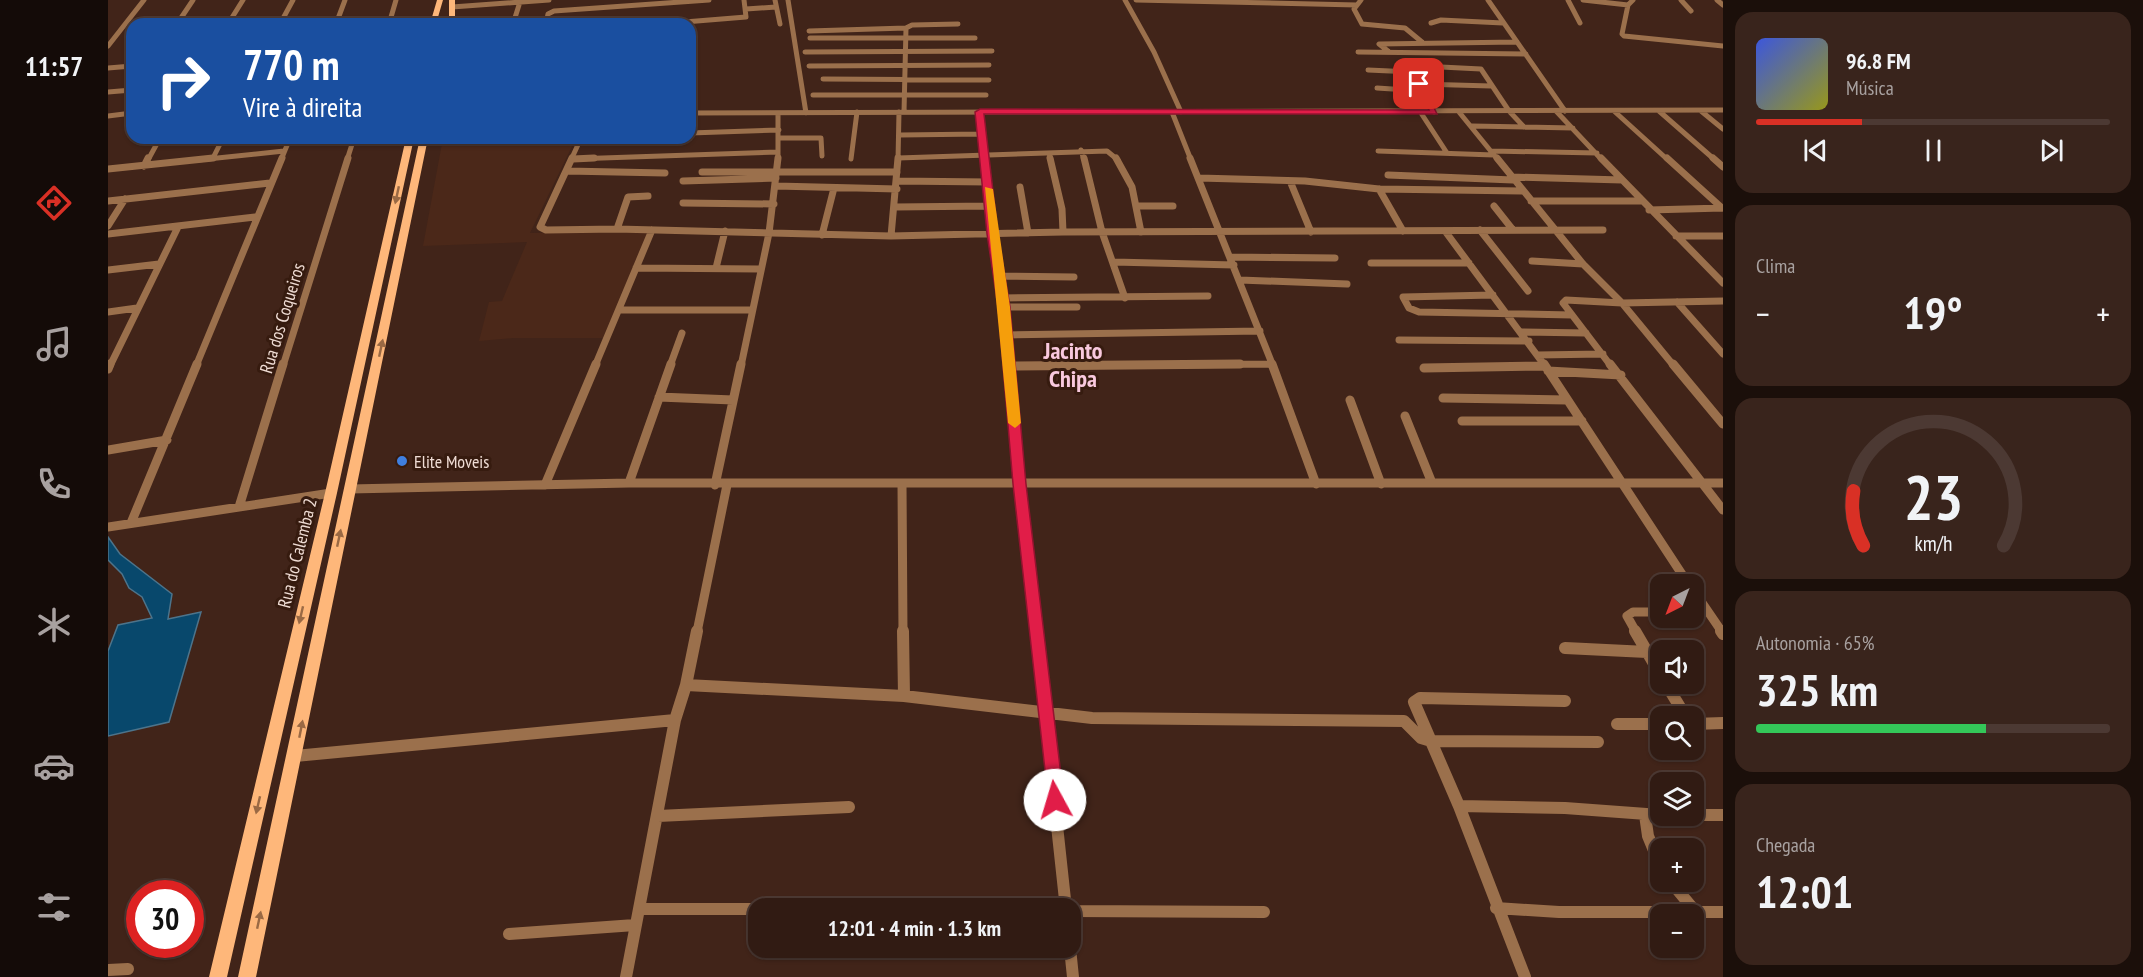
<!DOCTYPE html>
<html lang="pt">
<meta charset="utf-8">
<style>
body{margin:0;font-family:"PT Sans Narrow",sans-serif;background:#39241c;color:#f1f3f6;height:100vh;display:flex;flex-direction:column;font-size:22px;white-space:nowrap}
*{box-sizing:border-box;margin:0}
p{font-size:20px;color:#a8a1a0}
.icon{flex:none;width:33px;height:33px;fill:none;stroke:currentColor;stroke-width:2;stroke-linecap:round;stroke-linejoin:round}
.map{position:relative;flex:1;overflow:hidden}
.drawer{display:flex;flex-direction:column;gap:12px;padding:12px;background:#1b0f0a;width:420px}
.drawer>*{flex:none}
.hud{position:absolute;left:18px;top:18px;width:570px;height:126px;border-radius:18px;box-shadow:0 2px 4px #0004,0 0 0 2px #4c3933;background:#1a4fa0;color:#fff;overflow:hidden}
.needle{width:39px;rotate:222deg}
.controls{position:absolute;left:1542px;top:574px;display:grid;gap:12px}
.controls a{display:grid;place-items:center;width:54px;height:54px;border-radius:12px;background:#311b13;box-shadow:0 2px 4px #0004,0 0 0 2px #4c3933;font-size:30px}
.speed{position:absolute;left:18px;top:880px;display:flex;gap:12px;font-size:30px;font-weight:700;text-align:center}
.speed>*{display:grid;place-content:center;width:78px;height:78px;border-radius:50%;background:#311b13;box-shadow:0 2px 4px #0004,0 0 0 2px #4c3933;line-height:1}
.speed .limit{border:9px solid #d22;background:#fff;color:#111}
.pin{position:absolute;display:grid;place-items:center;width:51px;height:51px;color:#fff;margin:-26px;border-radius:12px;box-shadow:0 3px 9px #0006}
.me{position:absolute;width:66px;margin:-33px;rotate:354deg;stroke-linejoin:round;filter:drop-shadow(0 0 4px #0008)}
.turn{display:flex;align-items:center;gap:21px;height:126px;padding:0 18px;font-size:27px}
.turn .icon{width:78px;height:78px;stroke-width:2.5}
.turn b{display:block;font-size:42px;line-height:51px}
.big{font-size:45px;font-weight:600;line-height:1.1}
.drawer .card{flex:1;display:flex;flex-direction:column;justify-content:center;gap:9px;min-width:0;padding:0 21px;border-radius:18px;background:#39241c}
.drawer .dial{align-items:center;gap:0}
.dial svg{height:156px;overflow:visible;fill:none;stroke:#4c3933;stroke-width:7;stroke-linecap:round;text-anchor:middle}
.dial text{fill:#f1f3f6;stroke:none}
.song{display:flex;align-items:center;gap:18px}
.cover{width:72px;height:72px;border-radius:9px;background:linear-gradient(135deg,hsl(230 70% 55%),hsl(60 70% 35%))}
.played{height:6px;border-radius:3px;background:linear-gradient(90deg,#d93025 30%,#4c3933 30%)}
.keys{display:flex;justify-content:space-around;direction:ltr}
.heat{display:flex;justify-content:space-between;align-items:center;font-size:33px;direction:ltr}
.charge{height:9px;border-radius:4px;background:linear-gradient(90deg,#34c759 65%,#4c3933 0)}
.trip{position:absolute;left:640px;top:898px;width:333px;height:60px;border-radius:18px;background:#311b13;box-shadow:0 2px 4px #0004,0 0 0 2px #4c3933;font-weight:600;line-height:60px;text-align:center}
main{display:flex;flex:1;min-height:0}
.menu{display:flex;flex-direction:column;width:108px;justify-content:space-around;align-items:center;background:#140b08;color:#a8a1a0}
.menu .icon{width:42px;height:42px}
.menu .active{color:#d93025}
.menu b{font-size:27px;color:#f1f3f6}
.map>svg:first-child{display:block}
</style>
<main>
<nav class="menu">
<b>11:57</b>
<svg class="icon active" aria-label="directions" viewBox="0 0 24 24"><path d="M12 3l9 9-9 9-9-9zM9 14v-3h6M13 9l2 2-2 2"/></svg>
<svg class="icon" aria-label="music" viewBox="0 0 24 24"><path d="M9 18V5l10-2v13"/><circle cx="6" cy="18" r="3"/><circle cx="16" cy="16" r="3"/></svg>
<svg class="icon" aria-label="phone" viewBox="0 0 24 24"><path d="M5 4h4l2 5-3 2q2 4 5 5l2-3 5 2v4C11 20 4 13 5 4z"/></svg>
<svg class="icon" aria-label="climate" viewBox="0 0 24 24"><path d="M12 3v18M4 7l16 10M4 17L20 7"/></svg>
<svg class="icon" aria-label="car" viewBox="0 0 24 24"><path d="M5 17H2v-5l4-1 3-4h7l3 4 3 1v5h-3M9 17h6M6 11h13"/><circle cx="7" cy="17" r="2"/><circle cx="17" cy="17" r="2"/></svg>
<svg class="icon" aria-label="filters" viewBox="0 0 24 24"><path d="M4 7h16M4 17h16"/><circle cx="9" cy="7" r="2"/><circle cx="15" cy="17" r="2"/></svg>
</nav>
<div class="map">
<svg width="1615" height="977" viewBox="0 0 1615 977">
<rect width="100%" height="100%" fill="#412419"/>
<path fill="#4b2819" d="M335,138H468L422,233L540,231L495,338H405L371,341L381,302L394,301L419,242L315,246Z"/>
<path fill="#08486c" stroke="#4d748b" stroke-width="1.5" d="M0,537L12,554L64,594L60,619L93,612L61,722L0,736V651L10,625L44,618L34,597L21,588L14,574L0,560Z"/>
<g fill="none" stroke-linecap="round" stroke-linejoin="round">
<path stroke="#9b704c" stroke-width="5" d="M667,0L672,24
M680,0L698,113
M1017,0L1046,52L1073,112
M1028,0L1249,5
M1253,0L1246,9L1254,24L1297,28L1314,42
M1380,0L1457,111
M1460,0L1472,23
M1475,0L1520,5
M1525,0L1520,5L1514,34L1516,36L1615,46
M1573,0L1583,11
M1609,0L1615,5
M344,7L441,0
M638,9L668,7
M1323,23L1333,20L1395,23
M69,24L85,0
M120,24L135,0
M172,24L185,0
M228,24L237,0
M281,24L288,0
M405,24L411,5
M438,24L440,14L446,11L601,0
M552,24L638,17L636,0
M701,31L798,28
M702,38H867
M0,46L36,0
M1280,51L1271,44L1409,42
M697,52L884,51
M1250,52L1418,54
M1299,63L1326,112
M701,66L881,65
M1333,67L1373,69L1401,111L1416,127
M0,68L24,66
M1260,70L1304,72
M715,79L881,80
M1311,84L1383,86
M1269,88L1315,91
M0,92L24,90
M705,95H878
M1448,111L1494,160
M1506,111L1560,160
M1551,111L1607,160
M1593,111L1615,129
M796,112L798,28L804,25L850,24
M872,112L877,160
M1064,112L1083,160
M1351,112L1390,160
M582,113L1615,110
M1313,113L1339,153
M670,114V160
M0,116L24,113
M1364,126L1465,128
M582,133L671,130
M792,135L874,134
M671,138H713L714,156
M973,150L976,160
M1270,151L1386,155
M1383,151L1489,153
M941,153L943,160
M105,158L115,138
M790,158L999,151L1010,160
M465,159L670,152
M743,159L749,112
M40,160L52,138
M90,160L176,151
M173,160L182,138
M239,160L246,138
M463,160L473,138
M790,160L791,112"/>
<path stroke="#9b704c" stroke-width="7" d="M464,158L432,227L438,230L509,229
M877,158L901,366
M942,158L954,209L955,232
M976,158L994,232L1017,298
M1008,158L1024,187L1033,232
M1082,158L1165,366
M1389,158L1475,264L1514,303L1566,366
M1493,158L1615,283
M1559,158L1614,208
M1605,158L1615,167
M465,159L486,158
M36,166L40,158
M0,169L105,158
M459,171L557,173
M594,172H789
M1280,175L1405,180
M1403,177L1514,180
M1091,178L1197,181L1271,189L1414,191
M575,181L668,178
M789,181L880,182
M1182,181L1203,232
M668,186L789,189
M912,187L920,233
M1271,189L1295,231
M540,196L520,197L509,229L783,236L955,232L1495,230
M0,201L162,183
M1423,201H1533
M575,203L666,204
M1028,206H1065
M1386,206L1405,230
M787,207L882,206
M1541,210L1615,208
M0,226L17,199
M1372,230L1420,291
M1337,231L1437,366
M0,234L147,217
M714,235L726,188
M783,236L790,158
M1568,236H1615
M1123,257L1227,258
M1424,261L1475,264
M1006,262L1126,265
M1263,263H1361
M528,268L652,269
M608,268L617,231
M0,270L51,264
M891,276L966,277
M1132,280L1239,284
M1385,295L1295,297L1301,308L1311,312L1464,315
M894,298L1100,296
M1569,302L1615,354
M896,307H969
M511,310H644
M0,312L29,308
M1414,332L1478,333
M899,335L1152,331
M1291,340L1421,341
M1429,355L1495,354
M2,366L70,227
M88,366L174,158
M175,366L240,158
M487,366L544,230
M562,366L574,333
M633,366L661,233L670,158
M936,366L1164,364
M1503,366L1455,303L1458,300L1514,303L1615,301"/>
<path stroke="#9b704c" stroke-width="9" d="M901,364L928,632
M1164,364L1208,484
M1436,364L1581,585
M1502,364L1615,510
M1565,364L1615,424
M902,366L1132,364
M1316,368L1437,366
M0,369L2,364
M1440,371L1513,375
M551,397L625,400
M1335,398L1459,400
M1242,400L1273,484
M1297,416L1324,483
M1354,421H1474
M0,450L59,440
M521,483L563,364
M794,484L795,632
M437,485L488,364
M607,485L633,364
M242,489L521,483H1615
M131,507L175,364
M23,523L89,364
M0,527L223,493
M1586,591L1614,632
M1586,612H1599
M589,632L619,485
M1528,632L1519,616L1525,612H1552"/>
<path stroke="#9b704c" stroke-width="12" d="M795,631L796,696
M928,631L958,909
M1527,631L1552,674
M1613,631L1615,634
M1457,648L1539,652
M1558,684L1578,717
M578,685L796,696L984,718L1296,721L1313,738L1323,741L1490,742
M1509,724H1552
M1586,724L1615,723
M187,756L567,720
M1351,806L1457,808L1552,815
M1537,815L1540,836L1552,865
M1586,815H1615
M550,816L741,807
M1563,882L1587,911
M1388,908L1451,912H1615
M531,909H848
M963,911L1156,912
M401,934L527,925
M962,948L965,977
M0,970L20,969
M518,977L567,720L578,685L589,631
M1417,977L1351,806L1306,702L1312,698L1457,701"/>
<path fill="#feb77a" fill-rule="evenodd" d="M329,0H335L328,24H322Z
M341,0H347V24H341Z
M298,138H306L229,493L119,977H101L217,493Z
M312,138H320L148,977H130Z"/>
</g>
<defs><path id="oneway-solid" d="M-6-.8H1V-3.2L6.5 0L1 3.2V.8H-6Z" transform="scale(1.5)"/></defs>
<g fill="#9a6944">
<use href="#oneway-solid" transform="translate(289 195) rotate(102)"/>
<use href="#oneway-solid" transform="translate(273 348) rotate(-78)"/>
<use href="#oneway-solid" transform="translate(231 538) rotate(-78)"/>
<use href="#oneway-solid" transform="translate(193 615) rotate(103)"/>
<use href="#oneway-solid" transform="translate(193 729) rotate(-79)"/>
<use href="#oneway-solid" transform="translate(150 805) rotate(103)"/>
<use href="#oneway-solid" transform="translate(151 920) rotate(-78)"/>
</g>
<path fill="#e11d48" stroke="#92132f" stroke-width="1.5" d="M1311,81L1315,84L1329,114H876L890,234L902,307L918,484L956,800L953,806L947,809L941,806L905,484L890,307L879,234L867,112L872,109L1321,110L1306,84Z"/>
<path fill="#f59e0b" d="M877,187L885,189L902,307L913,423L907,428L900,423Z"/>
<circle fill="#3f7fe0" stroke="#361b0f" stroke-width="2" cx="294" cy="461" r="6"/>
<g text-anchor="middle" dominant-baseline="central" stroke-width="6" stroke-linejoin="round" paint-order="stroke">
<g font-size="18" fill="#efdcd4" stroke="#361b0f">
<text transform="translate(174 318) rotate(-73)">Rua dos Coqueiros</text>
<text transform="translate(189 553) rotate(-76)">Rua do Calemba 2</text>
</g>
<g font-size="18" fill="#efdcd4" stroke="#361b0f" text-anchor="start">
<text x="306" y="461">Elite Moveis</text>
</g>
<g font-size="24" font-weight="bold" fill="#f9c9de" stroke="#361b0f">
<text x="965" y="350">Jacinto<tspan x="965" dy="28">Chipa</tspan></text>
</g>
</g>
</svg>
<div class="controls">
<a><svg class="needle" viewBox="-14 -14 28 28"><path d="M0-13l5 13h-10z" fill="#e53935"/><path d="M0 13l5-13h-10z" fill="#a8a1a0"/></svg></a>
<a><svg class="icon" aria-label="sound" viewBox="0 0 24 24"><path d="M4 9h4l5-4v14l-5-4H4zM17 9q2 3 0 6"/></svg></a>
<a><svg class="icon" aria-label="search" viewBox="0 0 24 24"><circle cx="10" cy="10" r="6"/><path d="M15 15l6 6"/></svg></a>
<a><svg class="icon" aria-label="layers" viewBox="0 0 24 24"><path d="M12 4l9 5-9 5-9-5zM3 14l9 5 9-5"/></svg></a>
<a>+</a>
<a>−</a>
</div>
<div class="speed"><div class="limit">30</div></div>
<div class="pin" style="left:1311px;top:84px;background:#d93025"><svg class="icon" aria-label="arrive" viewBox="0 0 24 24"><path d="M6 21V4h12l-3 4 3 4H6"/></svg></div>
<svg class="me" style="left:947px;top:800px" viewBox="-20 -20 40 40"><circle r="19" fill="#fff"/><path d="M0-13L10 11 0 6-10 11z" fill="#e11d48"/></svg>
<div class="trip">12:01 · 4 min · 1.3 km</div>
<div class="hud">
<div class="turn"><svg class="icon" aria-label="right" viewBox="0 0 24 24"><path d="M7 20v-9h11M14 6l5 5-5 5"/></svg><div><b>770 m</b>Vire à direita</div></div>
</div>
</div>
<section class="drawer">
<div class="card">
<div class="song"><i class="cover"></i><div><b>96.8 FM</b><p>Música</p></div></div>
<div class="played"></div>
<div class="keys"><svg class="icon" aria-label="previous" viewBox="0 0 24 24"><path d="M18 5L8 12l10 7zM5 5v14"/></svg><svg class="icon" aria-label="pause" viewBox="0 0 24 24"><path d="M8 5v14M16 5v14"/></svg><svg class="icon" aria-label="next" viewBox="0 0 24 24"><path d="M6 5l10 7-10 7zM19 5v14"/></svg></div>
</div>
<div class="card"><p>Clima</p>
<div class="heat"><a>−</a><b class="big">19°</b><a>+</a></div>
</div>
<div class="card dial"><svg viewBox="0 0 100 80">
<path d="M14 69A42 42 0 1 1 86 69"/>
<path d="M14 69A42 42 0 0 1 9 41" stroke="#d93025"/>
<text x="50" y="56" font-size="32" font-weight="700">23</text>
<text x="50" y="72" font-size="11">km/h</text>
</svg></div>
<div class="card"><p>Autonomia · 65%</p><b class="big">325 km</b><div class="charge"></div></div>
<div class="card"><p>Chegada</p><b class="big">12:01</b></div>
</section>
</main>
